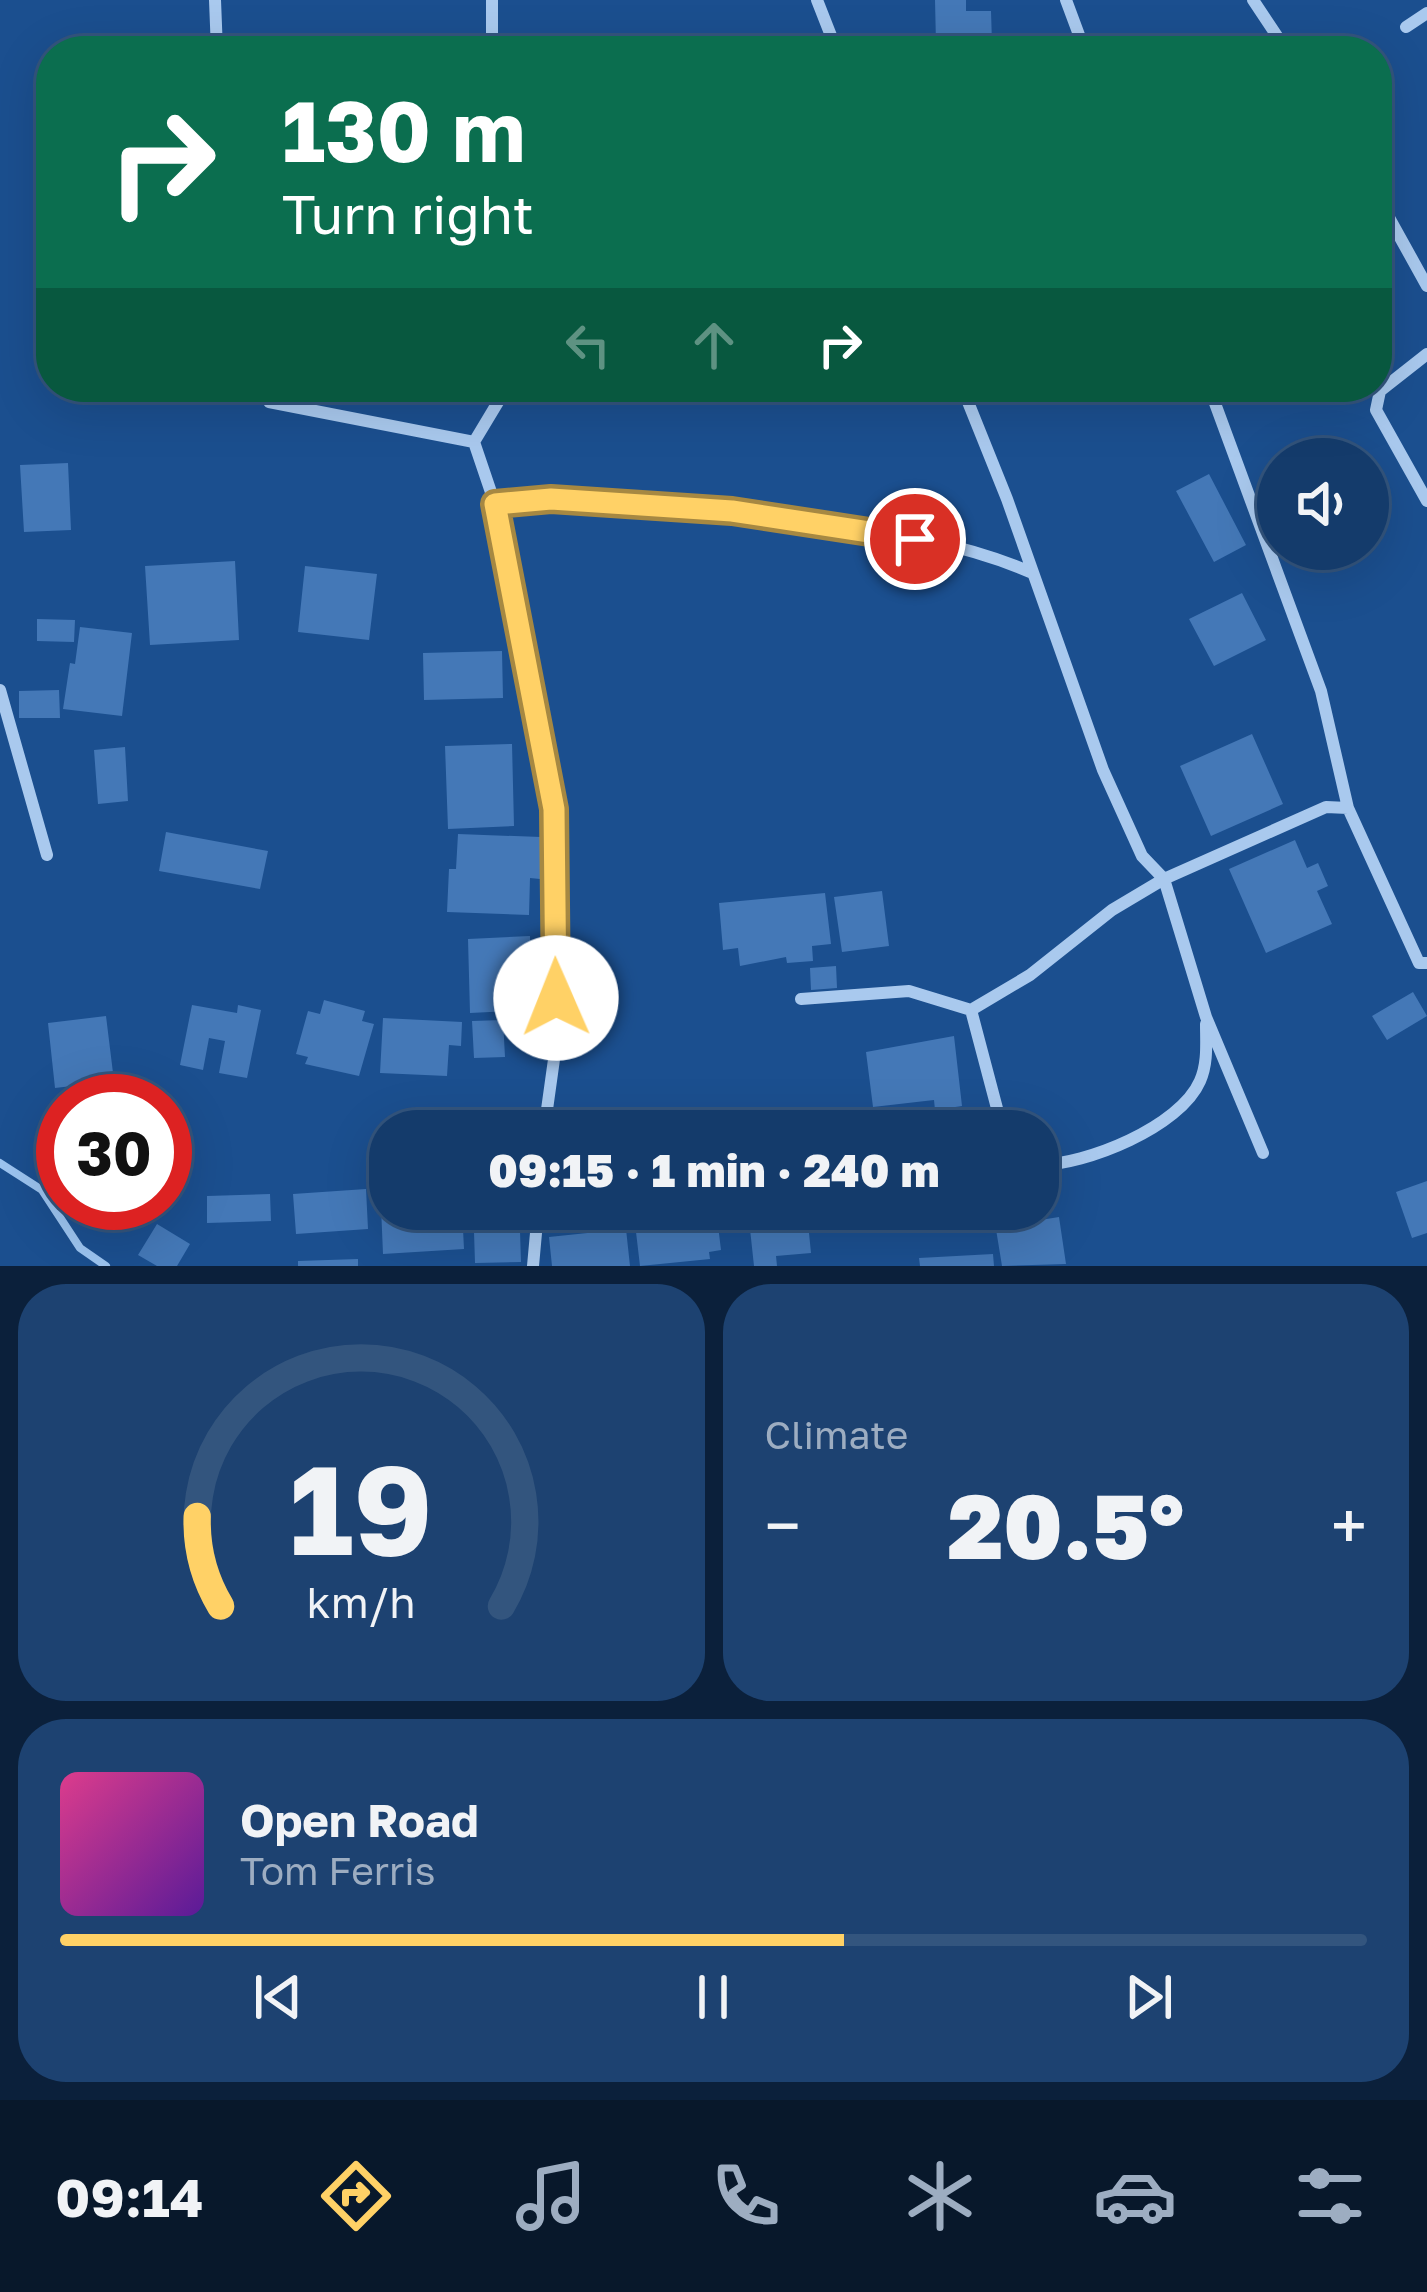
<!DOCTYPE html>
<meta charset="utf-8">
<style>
body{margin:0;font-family:"Golos Text",sans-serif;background:#1d4271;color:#f1f3f6;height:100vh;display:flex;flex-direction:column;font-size:45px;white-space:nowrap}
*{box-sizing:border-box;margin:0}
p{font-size:39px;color:#9dadc1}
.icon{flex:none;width:66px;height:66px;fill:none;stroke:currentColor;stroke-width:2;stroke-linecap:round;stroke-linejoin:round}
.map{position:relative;height:1266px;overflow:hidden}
.sheet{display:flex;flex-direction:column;gap:18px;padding:18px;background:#0b203b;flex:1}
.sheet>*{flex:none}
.banner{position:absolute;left:36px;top:36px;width:1356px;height:366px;border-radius:48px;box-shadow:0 12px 48px #0002,0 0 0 3px #33557e;background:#0b6e4f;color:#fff;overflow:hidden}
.tools{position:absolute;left:1257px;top:438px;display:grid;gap:24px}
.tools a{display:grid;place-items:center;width:132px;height:132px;border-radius:50%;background:#143b6b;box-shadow:0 12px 48px #0002,0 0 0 3px #33557e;font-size:60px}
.speed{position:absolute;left:36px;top:1074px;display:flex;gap:24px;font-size:60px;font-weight:700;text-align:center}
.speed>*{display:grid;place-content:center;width:156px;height:156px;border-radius:50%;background:#143b6b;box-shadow:0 12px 48px #0002,0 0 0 3px #33557e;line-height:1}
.speed .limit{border:18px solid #d22;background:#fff;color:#111}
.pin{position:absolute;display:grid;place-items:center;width:102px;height:102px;color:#fff;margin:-51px;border:6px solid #fff;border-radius:50%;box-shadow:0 3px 12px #0007}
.me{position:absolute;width:132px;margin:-66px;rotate:359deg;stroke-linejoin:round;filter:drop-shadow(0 0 9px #0008)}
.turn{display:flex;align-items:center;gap:42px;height:252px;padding:0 48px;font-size:54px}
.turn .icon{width:156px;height:156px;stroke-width:2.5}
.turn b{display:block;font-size:84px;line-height:102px}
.lanes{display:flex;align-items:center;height:114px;padding:0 48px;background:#0003;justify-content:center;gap:60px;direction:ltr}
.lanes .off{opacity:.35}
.big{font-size:90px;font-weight:800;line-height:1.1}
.sheet .card{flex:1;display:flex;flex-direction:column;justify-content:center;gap:18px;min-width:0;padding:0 42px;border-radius:48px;background:#1d4271}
.sheet .dial{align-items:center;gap:0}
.dial svg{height:312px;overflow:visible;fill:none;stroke:#33557e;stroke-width:7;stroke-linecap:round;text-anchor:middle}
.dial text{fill:#f1f3f6;stroke:none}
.song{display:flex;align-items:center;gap:36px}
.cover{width:144px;height:144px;border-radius:18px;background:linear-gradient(135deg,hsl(330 70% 55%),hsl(270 70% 35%))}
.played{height:12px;border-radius:6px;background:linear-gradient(90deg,#ffd166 60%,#33557e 60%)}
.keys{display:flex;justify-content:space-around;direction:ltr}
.heat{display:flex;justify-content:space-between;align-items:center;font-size:66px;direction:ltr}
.sheet .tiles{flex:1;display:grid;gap:18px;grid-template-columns:1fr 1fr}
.card:last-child{grid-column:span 2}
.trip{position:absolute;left:369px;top:1110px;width:690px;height:120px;border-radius:48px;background:#143b6b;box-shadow:0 12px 48px #0002,0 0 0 3px #33557e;font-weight:800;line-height:120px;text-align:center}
.tab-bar{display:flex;height:192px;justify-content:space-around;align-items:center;background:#08182b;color:#9dadc1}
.tab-bar .icon{width:84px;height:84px}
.tab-bar .selected{color:#ffd166}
.tab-bar b{font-size:54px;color:#f1f3f6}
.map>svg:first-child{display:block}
</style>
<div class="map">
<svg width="1427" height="1266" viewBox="0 0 1427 1266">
<rect width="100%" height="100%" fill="#1b4f8f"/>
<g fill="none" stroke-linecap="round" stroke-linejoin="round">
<path stroke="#9cc4f0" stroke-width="8" d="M0,1163L42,1190L80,1248L106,1266"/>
</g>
<path fill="#4478b7" d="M935,0H966V11H991L992,43L936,44Z
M68,463L71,530L24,532L20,465Z
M1209,474L1246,545L1214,562L1176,491Z
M235,561L239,640L150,645L145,566Z
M305,566L377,574L369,640L298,632Z
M1242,593L1266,640L1214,666L1189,619Z
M37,619L75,620L74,642L37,641Z
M80,627L132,633L122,716L63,709L70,663L75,664Z
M502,651L503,698L424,700L423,653Z
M59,690L60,718H19V691Z
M1252,734L1283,804L1211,836L1180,766Z
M512,744L514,826L448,829L445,746Z
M125,747L128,801L98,804L94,750Z
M166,832L268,851L260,889L159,871Z
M458,834L541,837L540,879L530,878L529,915L447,912L449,869H456Z
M1295,840L1307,868L1318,863L1328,886L1317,891L1332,924L1266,953L1229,869Z
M882,891L889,946L842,952L834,897Z
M825,893L831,944L812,946L813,961L787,963L786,957L740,966L738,948L723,950L719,903Z
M530,936L532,1010L470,1013L468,939Z
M836,966L837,988L811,990L810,968Z
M1413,992L1427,1016L1387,1040L1372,1016Z
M324,1000L365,1011L362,1021L374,1024L359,1076L305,1064L308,1057L296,1054L308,1011L320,1014Z
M192,1005L237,1013L238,1005L261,1010L247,1078L219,1073L225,1041L209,1038L203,1070L180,1065Z
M106,1016L114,1081L55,1088L48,1023Z
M383,1018L462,1022L461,1046L449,1045L447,1076L380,1073Z
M503,1020L505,1057L474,1058L472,1021Z
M954,1036L962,1106L935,1110L934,1100L873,1107L866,1052Z
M912,1111L914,1131H859L858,1116Z
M1427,1181V1233L1412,1238L1396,1192Z
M380,1183H390V1209H462L464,1249L383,1254Z
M366,1189L368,1229L296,1234L293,1194Z
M270,1194L271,1221L207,1223V1196Z
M677,1209H716L721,1250L709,1252L710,1259L640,1266L634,1215Z
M1027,1212L1028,1222L1059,1217L1066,1264L1002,1266L994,1217Z
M808,1223L811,1253L776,1256L777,1266H754L750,1229Z
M157,1224L190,1244L177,1266H157L138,1255Z
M626,1229L630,1266H552L549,1237Z
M520,1231L521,1262L475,1263L474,1232Z
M993,1254L994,1266H920L919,1258Z
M358,1259V1266H298V1261Z"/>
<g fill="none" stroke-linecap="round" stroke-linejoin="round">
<path stroke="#a9c9ee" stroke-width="12" d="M215,0L217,51
M817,0L837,51
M1066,0L1085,51
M1253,0L1287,51
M1406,27L1427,13
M492,51V0
M1377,196L1427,286
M1427,354L1380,391L1376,410L1427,501
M261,387L269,402L474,442
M962,387L1007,499L1103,770L1142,856L1164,879L1206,1017L1263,1153
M1209,387L1321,691L1348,808
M474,442L495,504L554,809L556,1045L544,1131
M474,442L507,387
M495,504C595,495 698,507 798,520C877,531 957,540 1030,572
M0,690L47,855
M801,999L909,991L971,1010L1003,1131
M971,1010L1030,975L1112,910L1164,879L1326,807L1348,808L1419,963H1427
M1038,1165C1086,1165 1180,1127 1200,1081C1208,1063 1206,1043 1206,1024
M533,1266L537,1222L543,1209"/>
</g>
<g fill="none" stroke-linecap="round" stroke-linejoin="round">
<defs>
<path id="route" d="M556,998L554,809L495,504L551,499L732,511L915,539"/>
</defs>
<use href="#route" stroke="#a68842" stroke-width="30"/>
<use href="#route" stroke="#ffd166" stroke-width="21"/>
</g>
</svg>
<div class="tools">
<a><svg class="icon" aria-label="sound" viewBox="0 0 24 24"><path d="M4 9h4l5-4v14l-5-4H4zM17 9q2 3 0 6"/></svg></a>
</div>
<div class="speed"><div class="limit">30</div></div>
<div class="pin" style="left:915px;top:539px;background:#d93025"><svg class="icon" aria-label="arrive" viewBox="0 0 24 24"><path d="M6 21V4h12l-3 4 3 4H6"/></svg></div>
<svg class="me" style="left:556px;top:998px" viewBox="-20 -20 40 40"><circle r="19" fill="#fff"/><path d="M0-13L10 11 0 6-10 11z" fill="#ffd166"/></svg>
<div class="trip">09:15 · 1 min · 240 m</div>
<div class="banner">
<div class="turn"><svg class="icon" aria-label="right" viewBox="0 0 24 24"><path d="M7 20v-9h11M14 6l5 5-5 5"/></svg><div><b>130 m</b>Turn right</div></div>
<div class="lanes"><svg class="icon off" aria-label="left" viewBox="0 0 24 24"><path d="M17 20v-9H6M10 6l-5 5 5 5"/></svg><svg class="icon off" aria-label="ahead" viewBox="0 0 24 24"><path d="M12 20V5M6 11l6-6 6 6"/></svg><svg class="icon" aria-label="right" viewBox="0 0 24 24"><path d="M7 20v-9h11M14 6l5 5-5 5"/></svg></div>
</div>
</div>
<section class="sheet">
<div class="tiles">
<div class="card dial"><svg viewBox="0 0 100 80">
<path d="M14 69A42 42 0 1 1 86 69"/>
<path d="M14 69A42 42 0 0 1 8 46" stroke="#ffd166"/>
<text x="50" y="56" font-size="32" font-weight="700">19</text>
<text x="50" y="72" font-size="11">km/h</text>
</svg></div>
<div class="card"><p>Climate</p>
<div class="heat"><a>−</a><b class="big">20.5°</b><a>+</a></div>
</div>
<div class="card">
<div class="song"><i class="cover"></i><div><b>Open Road</b><p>Tom Ferris</p></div></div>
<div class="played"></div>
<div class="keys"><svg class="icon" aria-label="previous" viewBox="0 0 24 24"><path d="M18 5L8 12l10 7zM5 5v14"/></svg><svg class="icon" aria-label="pause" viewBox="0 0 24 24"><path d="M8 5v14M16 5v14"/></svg><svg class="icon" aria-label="next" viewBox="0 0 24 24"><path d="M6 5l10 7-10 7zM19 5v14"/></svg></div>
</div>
</div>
</section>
<nav class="tab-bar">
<b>09:14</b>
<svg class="icon selected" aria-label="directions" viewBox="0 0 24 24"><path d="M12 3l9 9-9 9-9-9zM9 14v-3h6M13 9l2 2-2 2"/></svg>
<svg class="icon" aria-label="music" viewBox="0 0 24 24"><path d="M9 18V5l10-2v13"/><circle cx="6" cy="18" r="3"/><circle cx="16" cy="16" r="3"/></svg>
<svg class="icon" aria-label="phone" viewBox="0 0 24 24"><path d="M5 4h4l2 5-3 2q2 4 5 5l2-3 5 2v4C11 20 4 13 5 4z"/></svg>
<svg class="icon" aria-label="climate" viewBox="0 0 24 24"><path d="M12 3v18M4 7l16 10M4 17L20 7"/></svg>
<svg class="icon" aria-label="car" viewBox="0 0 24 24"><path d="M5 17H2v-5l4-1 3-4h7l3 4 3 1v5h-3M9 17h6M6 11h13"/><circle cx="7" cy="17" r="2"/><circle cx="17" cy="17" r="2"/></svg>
<svg class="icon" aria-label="filters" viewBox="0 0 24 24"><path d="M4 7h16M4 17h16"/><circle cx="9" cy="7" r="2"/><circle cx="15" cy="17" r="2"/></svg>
</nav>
